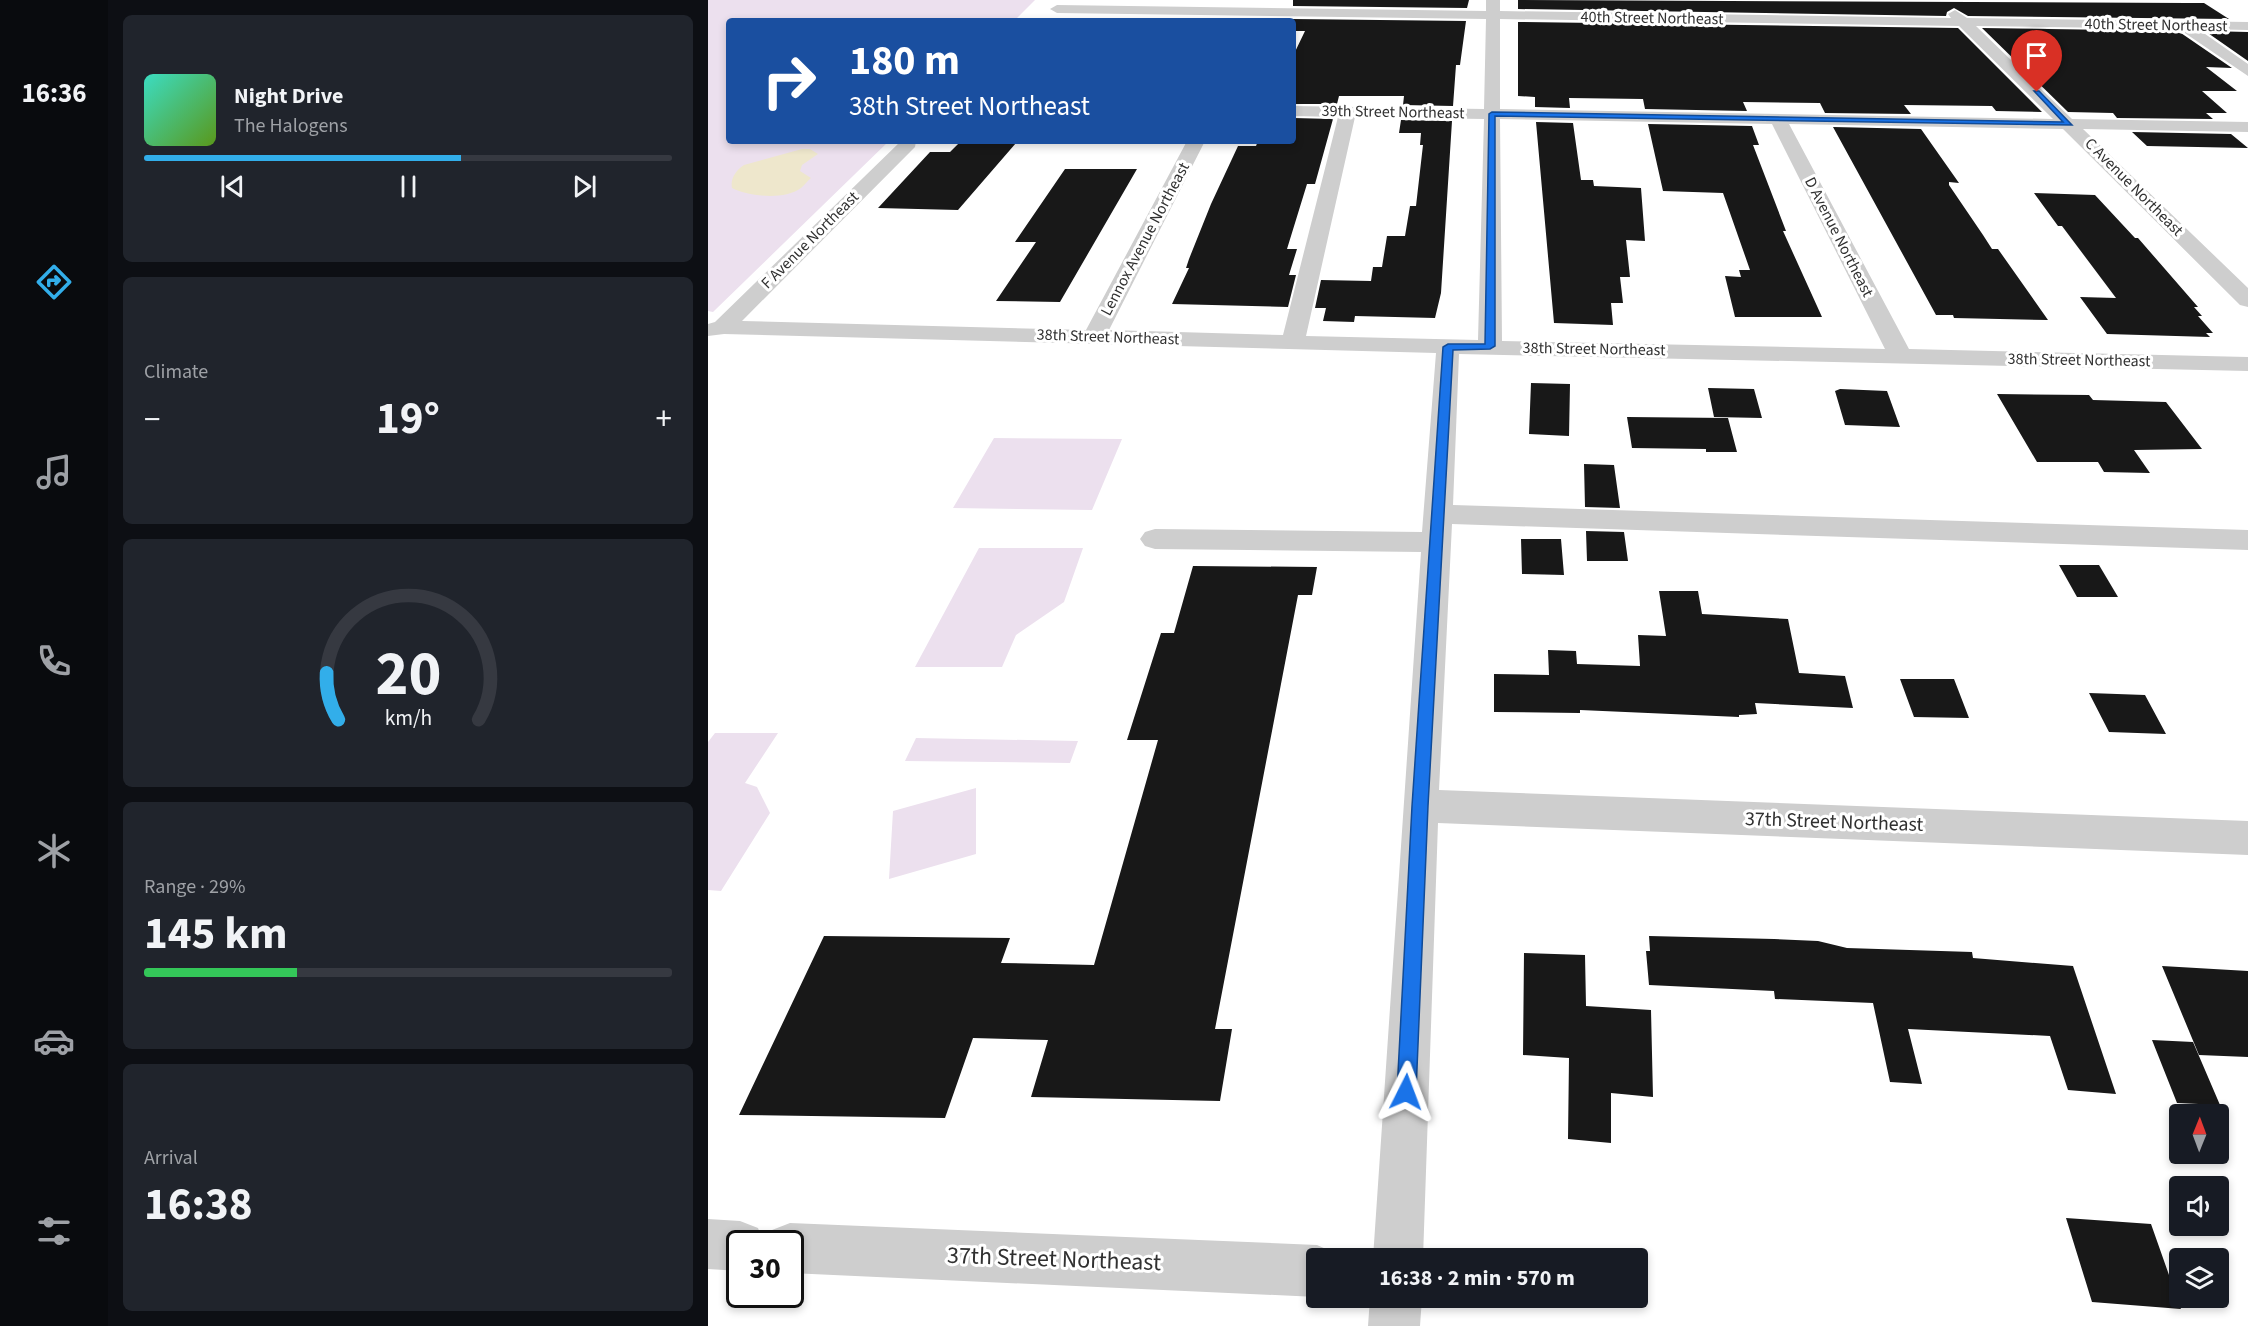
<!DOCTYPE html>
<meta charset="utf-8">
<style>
body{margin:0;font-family:"Source Sans 3",sans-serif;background:#20242c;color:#f1f3f6;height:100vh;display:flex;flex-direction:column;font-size:22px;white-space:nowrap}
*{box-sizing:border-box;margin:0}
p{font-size:20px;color:#9ea1a6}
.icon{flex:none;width:33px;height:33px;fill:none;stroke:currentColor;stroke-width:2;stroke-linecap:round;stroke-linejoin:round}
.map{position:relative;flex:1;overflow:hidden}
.sheet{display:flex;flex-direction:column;gap:15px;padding:15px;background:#0d0f14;width:600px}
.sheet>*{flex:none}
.guide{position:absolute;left:18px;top:18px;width:570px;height:126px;border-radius:6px;box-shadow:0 3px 9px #0003;background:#1a4fa0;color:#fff;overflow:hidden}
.needle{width:39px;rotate:1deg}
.controls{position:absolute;left:1461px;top:1104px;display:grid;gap:12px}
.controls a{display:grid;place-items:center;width:60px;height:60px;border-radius:6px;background:#171b24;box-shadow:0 3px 9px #0003;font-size:30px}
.speed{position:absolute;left:18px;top:1230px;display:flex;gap:12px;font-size:30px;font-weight:700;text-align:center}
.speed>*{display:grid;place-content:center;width:78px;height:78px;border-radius:50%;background:#171b24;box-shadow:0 3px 9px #0003;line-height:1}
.speed .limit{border:3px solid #111;border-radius:9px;background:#fff;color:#111}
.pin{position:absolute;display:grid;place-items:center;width:51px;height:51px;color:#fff;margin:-62px -26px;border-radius:50% 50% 50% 0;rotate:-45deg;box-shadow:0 0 6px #0007}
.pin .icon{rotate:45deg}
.me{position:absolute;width:66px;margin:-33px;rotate:3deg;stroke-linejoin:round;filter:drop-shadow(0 0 4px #0008)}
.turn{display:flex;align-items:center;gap:21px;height:126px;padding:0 24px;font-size:27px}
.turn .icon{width:78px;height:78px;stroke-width:2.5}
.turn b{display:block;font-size:42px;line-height:51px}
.big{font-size:45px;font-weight:700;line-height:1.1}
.sheet .tile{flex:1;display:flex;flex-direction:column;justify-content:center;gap:9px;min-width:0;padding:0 21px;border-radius:9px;background:#20242c}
.sheet .dial{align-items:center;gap:0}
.dial svg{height:156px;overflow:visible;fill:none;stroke:#363941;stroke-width:7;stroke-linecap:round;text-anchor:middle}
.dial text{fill:#f1f3f6;stroke:none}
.song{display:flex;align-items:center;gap:18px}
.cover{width:72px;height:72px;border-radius:9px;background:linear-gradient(135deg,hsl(170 70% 55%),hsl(90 70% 35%))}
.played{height:6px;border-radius:3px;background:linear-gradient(90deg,#32aeea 60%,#363941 60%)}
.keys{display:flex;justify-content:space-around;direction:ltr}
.heat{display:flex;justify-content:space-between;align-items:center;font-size:33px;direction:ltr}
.charge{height:9px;border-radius:4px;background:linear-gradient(90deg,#34c759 29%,#363941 0)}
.trip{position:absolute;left:598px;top:1248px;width:342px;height:60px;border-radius:6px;background:#171b24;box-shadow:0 3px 9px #0003;font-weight:700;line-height:60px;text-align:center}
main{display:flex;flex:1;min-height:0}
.tabs{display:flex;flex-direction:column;width:108px;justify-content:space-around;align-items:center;background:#090b0e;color:#9ea1a6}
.tabs .icon{width:42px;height:42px}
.tabs .on{color:#32aeea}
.tabs b{font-size:27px;color:#f1f3f6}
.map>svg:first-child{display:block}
</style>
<main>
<nav class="tabs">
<b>16:36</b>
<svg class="icon on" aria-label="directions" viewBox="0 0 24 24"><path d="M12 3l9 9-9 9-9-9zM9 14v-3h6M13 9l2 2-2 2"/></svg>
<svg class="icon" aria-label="music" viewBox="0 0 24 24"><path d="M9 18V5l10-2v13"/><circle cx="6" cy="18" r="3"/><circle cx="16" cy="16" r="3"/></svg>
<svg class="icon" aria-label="phone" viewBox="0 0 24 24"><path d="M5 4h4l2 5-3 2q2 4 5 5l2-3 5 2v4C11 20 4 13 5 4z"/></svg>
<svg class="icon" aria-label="climate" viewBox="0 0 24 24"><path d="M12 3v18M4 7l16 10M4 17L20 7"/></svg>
<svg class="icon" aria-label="car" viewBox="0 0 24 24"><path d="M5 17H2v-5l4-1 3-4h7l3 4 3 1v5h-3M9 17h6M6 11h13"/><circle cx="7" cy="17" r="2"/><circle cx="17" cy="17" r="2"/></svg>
<svg class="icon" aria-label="filters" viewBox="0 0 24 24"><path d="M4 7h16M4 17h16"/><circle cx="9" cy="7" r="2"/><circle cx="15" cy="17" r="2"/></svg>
</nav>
<section class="sheet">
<div class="tile">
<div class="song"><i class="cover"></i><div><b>Night Drive</b><p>The Halogens</p></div></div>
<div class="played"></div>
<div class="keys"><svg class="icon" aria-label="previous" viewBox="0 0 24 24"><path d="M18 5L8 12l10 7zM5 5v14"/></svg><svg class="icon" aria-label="pause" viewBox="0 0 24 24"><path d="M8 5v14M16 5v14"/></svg><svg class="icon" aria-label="next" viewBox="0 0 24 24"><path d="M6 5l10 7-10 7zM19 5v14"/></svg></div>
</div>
<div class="tile"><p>Climate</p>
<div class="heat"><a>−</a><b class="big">19°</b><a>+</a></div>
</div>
<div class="tile dial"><svg viewBox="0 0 100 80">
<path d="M14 69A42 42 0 1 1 86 69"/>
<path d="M14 69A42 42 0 0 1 8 45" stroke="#32aeea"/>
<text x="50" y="56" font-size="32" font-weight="700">20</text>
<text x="50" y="72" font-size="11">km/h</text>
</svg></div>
<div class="tile"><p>Range · 29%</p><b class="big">145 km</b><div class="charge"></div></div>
<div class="tile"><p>Arrival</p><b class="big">16:38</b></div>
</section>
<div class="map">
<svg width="1540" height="1326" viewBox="0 0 1540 1326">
<rect width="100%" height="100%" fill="#fff"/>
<path fill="#ece0ee" d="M0,0H327L306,21H21V141H181L5,312L0,311Z
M286,438L414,439L384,510L245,508Z
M271,548H375L356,602L308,635L294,667H207Z
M7,733H70L37,783L49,787L62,813L13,891L0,890V742Z
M208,738L370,741L362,763L197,761Z
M268,788V854L181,879L185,811Z"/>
<path fill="#eee7cc" d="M94,149H102L110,154L94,165L92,171L103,178C99,181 97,185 93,188C75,201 40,196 24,188C22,179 28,170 36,165Z"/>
<path fill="#181818" d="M585,0H761L759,8L585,6Z
M810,0L1479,3H1496L1521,19L1260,16L1246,8L1239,12L1238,16L810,9Z
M585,19L758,21L752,65H748L745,106L695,105L696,96H631L629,104H585V56L597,31H585Z
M810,22L1250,28L1334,112L1288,111L1284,106L1196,105L1203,114L1117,113L1112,103L1035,102L1039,111L937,109L935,99L861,98L862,108L827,107V97L810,96Z
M1274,28L1470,31L1524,68L1498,67L1529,91H1494L1519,113H1498L1505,119L1409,118L1405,113L1360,112Z
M1497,31L1540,32V61Z
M585,118L625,119L607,184H599L579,249H589L581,275H588L580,307L464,304L481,268H478L481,259L503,204L530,146H548L550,141H585Z
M693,120L744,121L733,293L727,318L647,316L646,322L615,321L618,308H607L613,280L663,281L665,267H674L679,236H697L702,206H708L715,145H712L713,133H691Z
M828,122L865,123L873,180H885L886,186L933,188L937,241L918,240L922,277H912L915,303H903L905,325L846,323Z
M940,124L1044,126L1051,145H1045L1078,231H1075L1114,317H1027L1017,276L1033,277L1031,270H1042L1015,193L955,191Z
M1125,127L1213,129L1251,183L1241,182V185L1275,235L1284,249H1290L1340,320L1246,318L1245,315H1228Z
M1424,132L1523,134L1540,148L1439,146Z
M253,141L308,143L250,210L170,208L222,152H242Z
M357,169H429L352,302L288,301L328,242H307Z
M1326,193L1387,195L1427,238H1430L1490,307H1486L1494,316H1490L1505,333H1498L1502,337L1399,334L1372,297L1408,298L1354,226H1350Z
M823,383L862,384L861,436L821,434Z
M1000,388L1046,389L1054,418L1006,417Z
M1132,389L1179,391L1192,427L1137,425L1127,391Z
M1289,394L1381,395L1385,400L1458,402L1494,449L1426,450L1442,473L1396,472L1390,462H1329Z
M919,417L1020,418L1029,452H998V449L924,448Z
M876,464L906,465L912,508L877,507Z
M878,531L916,532L920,561H879Z
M813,539H853L856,575L814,574Z
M1351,565H1391L1410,597H1369Z
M485,566L609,567L604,595H590L507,1029H524L512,1101L323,1097L340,1040L265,1038L237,1118L31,1115L116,936L302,938L293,963L386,965L450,740H419L453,633H466Z
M951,591H990L994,614L1080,619L1091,673L1137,676L1145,708L1047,703L1049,714L1031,715V717L872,710V713L786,712V674L841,675L840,650L868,651L869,664L932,666L930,635L958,636Z
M1192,679H1246L1261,718L1206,717Z
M1381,693L1437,695L1458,734L1401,732Z
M941,936L1066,939L1110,941L1139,948L1264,952L1265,958L1365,966L1408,1094L1360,1090L1342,1036L1200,1029L1214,1084L1182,1082L1165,1003L1067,999L1066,991L941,985L938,951H942Z
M816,953L877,955L878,1006L943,1010L945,1097L903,1093V1143L860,1139L861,1058L815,1055Z
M1454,966L1540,971V1057L1491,1055Z
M1444,1040L1485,1042L1512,1105L1469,1103Z
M1358,1218L1443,1224L1473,1309L1384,1302Z"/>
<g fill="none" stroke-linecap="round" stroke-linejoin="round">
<path fill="#cecece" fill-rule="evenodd" d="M778,0H792V11L1243,18L1240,14L1247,10L1259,18L1540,22V30L1490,29L1540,64V76L1471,29L1268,26L1364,119L1540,122V132L1375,129L1540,288V307L1532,305L1355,129L1081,124L1201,349L1540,357V371L751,354L745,505L1540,530V550L744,524L731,790L1540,821V855L730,823L715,1258H665L713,552L447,549L437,546L432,539L437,532L447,529L714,532L728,353L16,334L0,336V324L7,322L193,141H208L207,147L34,321L378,330L479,141H497L401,330L575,335L630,117L585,116V106L776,109L778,19L349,13L342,9L349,5L778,11ZM792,19L1251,26L1345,119L792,109ZM647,117L776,119L770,340L598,336ZM792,119L1064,124L1177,349L794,341Z
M0,1219L32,1221L50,1228L56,1244H32V1271L0,1269Z
M82,1223L609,1245L627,1253L629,1258H609V1297L82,1273V1244H59L64,1230Z
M662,1298H714L712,1326H660Z"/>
</g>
<path fill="#1a73e8" stroke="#114b97" stroke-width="1.5" d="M1326,91H1331L1364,125L787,116V346L782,349L745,350L720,806L708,1092L705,1099L698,1101L692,1099L689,1092L704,806L735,347L740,344H777L781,114L784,112L1355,122Z"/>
<g text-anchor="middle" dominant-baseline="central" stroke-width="6" stroke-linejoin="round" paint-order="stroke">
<g font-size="16" fill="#313131" stroke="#fff">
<text transform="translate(944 18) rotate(1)">40th Street Northeast</text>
<text transform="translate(1448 25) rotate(1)">40th Street Northeast</text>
<text transform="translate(685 112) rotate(1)">39th Street Northeast</text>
<text transform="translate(1426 187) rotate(45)">C Avenue Northeast</text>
<text transform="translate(1131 237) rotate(63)">D Avenue Northeast</text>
<text transform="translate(437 239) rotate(-62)">Lennox Avenue Northeast</text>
<text transform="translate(102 240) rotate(-45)">F Avenue Northeast</text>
<text transform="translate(400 337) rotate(2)">38th Street Northeast</text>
<text transform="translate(886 349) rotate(1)">38th Street Northeast</text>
<text transform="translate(1371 360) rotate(1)">38th Street Northeast</text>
</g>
<g font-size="20" fill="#313131" stroke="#fff">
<text transform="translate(1126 822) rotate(2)">37th Street Northeast</text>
</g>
<g font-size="24" fill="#313131" stroke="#fff">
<text transform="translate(346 1259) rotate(2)">37th Street Northeast</text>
</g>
</g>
</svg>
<div class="controls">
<a><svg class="needle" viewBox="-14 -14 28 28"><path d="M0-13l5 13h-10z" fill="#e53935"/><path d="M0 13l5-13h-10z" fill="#9ea1a6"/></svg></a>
<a><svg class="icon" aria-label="sound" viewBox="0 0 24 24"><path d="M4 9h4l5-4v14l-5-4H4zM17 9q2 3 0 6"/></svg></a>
<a><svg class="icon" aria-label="layers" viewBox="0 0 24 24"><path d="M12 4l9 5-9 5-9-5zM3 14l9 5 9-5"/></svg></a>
</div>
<div class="speed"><div class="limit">30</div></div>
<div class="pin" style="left:1329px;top:92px;background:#d93025"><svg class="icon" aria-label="arrive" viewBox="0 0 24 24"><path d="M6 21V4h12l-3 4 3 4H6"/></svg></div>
<svg class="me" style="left:698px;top:1092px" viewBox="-20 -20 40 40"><path d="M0-17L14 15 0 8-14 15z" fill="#1a73e8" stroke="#fff" stroke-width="4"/></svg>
<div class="trip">16:38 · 2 min · 570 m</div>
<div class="guide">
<div class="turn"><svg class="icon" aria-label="right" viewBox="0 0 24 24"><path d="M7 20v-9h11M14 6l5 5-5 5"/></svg><div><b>180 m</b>38th Street Northeast</div></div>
</div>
</div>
</main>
